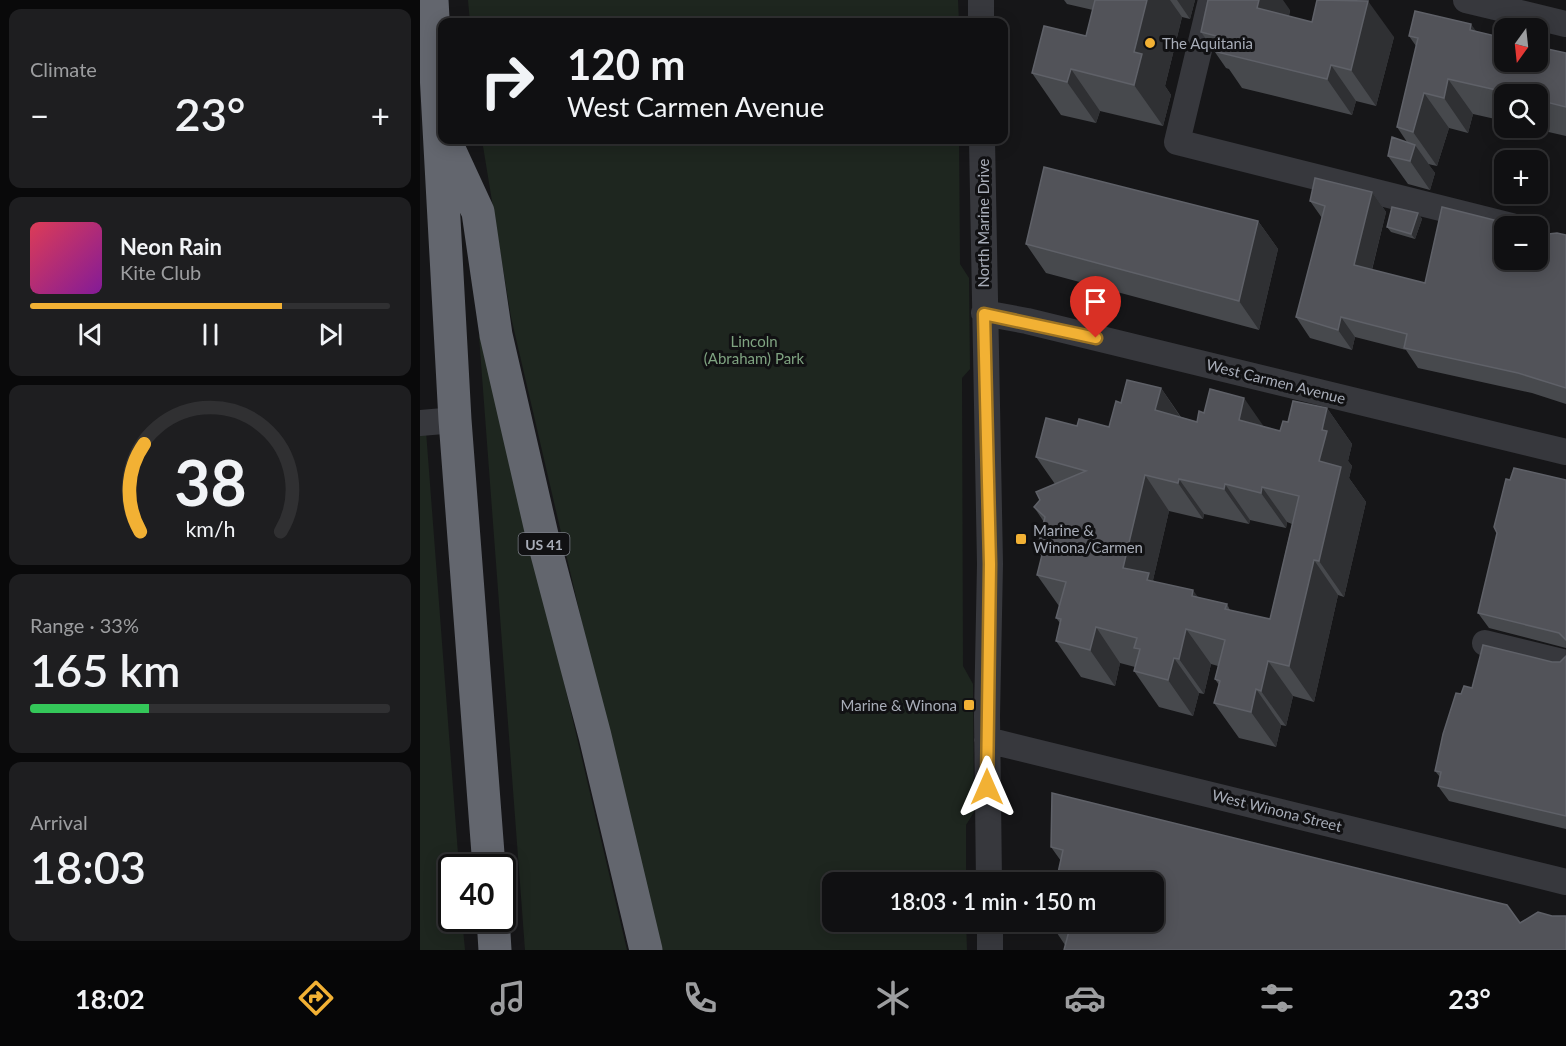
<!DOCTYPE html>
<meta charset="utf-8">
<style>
body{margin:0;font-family:Lato,sans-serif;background:#1e1e20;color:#f1f3f6;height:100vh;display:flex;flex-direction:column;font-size:22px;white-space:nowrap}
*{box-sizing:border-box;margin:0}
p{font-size:20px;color:#9c9d9f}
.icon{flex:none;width:33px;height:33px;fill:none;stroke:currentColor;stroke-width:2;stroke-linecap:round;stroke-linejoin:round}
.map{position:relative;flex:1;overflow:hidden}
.details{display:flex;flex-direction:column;gap:9px;padding:9px;background:#09090a;width:420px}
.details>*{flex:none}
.top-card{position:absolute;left:18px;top:18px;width:570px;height:126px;border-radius:12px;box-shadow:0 3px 15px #0003,0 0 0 2px #303032;background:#101012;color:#f1f3f6;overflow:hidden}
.needle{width:39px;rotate:195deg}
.tools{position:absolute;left:1074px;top:18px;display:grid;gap:12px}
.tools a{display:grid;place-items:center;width:54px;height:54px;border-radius:12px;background:#101012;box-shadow:0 3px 15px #0003,0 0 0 2px #303032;font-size:30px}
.speed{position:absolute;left:18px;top:854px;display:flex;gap:12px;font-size:30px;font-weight:700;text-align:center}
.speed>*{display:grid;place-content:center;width:78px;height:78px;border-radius:50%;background:#101012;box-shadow:0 3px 15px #0003,0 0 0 2px #303032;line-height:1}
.speed .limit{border:3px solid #111;border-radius:9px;background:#fff;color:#111}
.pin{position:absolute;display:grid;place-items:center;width:51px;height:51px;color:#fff;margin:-62px -26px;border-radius:50% 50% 50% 0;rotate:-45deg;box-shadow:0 0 6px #0007}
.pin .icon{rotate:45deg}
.me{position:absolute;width:66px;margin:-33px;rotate:0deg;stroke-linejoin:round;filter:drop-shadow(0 0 4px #0008)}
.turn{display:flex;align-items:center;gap:21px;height:126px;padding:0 30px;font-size:27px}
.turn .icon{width:78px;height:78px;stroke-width:2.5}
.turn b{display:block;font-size:42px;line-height:51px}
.big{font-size:45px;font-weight:600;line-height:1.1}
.details .card{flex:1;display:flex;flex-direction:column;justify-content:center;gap:9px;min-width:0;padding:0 21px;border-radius:12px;background:#1e1e20}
.details .dial{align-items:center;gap:0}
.dial svg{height:156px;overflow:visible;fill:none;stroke:#303032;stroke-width:7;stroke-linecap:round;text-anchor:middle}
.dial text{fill:#f1f3f6;stroke:none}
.song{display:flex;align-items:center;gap:18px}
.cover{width:72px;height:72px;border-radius:9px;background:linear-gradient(135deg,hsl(350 70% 55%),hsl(290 70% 35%))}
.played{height:6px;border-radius:3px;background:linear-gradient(90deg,#f2b134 70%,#303032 70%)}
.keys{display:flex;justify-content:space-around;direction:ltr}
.heat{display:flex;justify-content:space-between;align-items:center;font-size:33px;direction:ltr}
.charge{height:9px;border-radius:4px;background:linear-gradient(90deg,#34c759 33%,#303032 0)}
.trip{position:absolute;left:402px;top:872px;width:342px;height:60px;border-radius:12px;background:#101012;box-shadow:0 3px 15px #0003,0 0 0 2px #303032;font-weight:600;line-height:60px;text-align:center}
.dock{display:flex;height:96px;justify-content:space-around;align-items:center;background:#060607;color:#9c9d9f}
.dock .icon{width:42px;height:42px}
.dock .current{color:#f2b134}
.dock b{font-size:27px;color:#f1f3f6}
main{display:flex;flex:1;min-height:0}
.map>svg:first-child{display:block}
</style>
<main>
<section class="details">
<div class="card"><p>Climate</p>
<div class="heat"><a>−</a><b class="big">23°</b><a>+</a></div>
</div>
<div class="card">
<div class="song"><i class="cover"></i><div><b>Neon Rain</b><p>Kite Club</p></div></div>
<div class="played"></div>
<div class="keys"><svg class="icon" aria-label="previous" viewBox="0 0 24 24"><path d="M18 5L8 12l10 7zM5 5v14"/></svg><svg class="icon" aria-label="pause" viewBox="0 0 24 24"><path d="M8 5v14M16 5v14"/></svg><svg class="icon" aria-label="next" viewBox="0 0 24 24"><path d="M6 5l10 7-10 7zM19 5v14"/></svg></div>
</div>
<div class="card dial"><svg viewBox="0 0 100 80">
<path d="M14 69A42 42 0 1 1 86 69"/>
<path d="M14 69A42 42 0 0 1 16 24" stroke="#f2b134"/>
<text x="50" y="56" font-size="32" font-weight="700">38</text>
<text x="50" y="72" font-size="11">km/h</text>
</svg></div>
<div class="card"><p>Range · 33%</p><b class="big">165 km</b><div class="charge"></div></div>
<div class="card"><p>Arrival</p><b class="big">18:03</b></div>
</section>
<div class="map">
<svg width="1146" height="950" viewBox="0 0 1146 950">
<rect width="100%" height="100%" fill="#161618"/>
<path fill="#1e261f" d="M48,0H538L539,22H50Z
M62,140H539L540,264L549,278L550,369L542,378L543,666L553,684L554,812L546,825V882H412V921H546L547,950H238L91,317Z
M62,335L207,950H105L59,336Z
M6,431L39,867H32V918H42L45,950H0V432Z"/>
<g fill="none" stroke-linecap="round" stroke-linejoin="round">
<path stroke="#37383d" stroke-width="26" d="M561,0V22
M791,0L757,142L1092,226
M1046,0L1146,24
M562,140L570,564L567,716L569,882
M564,313L607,321L1146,452
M0,423L35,420
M1065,643L1146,663
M567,740L1146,882
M570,921V950"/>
<path stroke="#63666e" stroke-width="33" d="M12,0L35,420L69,867
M28,147L58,212L76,335L122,535L175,736L226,950
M73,918L75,950"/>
</g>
<path fill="#47494d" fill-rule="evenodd" d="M644,0H775L770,19L762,17L745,86L751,95L743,126L680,111L676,123L641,115L612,73L666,36L673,10L647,4Z
M870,10L869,16L892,22L974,37L956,106L936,101L932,115L822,88L809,69L806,68L781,32Z
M1057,32L1084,62L1146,53V136L1111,128H1118V94H1084V121L1053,114L1048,133L1029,128L1017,166L1008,164L1015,173L1010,190L988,184L968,156L987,142L977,127L996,46L989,36Z
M952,192L966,212L952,270L1005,283L1084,226L1128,234L1146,235V404L1112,393L998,368L986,350L935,337L932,350L890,338L876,317L902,218L890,201Z
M998,213L1002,219L995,239L971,232L967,227Z
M838,221L858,249L839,330L626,273L606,244Z
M741,388L761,417L777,422L844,427L860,431L868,422L907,408L932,444L928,461L932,466L929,478L946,502L924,597L918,595L894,702L873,696L866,726L861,725L856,747L819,738L794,703L799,685L795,679L798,666L791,664L784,694L779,693L773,716L739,707L714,671L715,667L700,663L695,686L661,677L636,641L640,623L636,618L639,606L617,575L622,557L617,550L624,522L614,507L635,484L616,457L657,426L689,427ZM749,511L783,519L784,514L829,524L830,520L866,528L867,522L872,524L850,619L810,610L807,604L777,597L734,582L733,580Z
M1090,480H1146V648L1069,628L1058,613Z
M1146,656V829L1029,801L1018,786L1020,777L1015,771L1041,694L1052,688L1132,662H1140Z
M631,847L1100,923L1146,950L645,945L633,927L734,921L641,861Z"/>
<path fill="#2f3033" d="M727,0H750L762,17L745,86L751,95L743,126L714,85V52Z
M757,0H775L770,19Z
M839,0H863L870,10L862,45L837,8Z
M948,1L974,37L956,106L931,70Z
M1051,24L1076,59L1050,30Z
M911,65L936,101L932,115L907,79Z
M651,69L680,111L676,123L647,82Z
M1028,79L1053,114L1048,133L1024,98Z
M1004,93L1029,128L1017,166L993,132Z
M995,145L1015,173L1010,190L990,161Z
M952,192L966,212L948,285L934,265Z
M998,213L1002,219L995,239L991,234Z
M838,221L858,249L839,330L819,301Z
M921,317L935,337L932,350L918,330Z
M741,388L765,424L735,410Z
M824,398L849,434L819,420Z
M907,408L932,444L928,461L932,466L929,478L946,502L924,597L899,561V461L902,430Z
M725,475L749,511L733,580L753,609L703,568Z
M759,479L784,514L783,519L758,483Z
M805,484L830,520L829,524L804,489Z
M842,487L867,522L866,528L841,493Z
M894,560L918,595L894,702L869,666Z
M773,590L798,626L772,596Z
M676,627L700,663L695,686L670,650Z
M766,629L791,664L784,694L759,659Z
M754,658L779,693L773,716L748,680Z
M848,661L873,696L866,726L841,691Z
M836,689L861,725L856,747L831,712Z"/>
<path fill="#525359" stroke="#5f6168" stroke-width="1.5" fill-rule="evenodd" d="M675,0H727L714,52L722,54L714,85L651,69L647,82L612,73L624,26L666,36Z
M788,0H839L837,8L892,22L897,0L948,1L931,70L911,65L907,79L797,52L800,37L781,32Z
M995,11L1051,24L1050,30L1084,38V62H1118V47L1146,53V107L1118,100V94H1094L1028,79L1024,98L1004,93L993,132L977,127L998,38L989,36Z
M972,137L995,145L990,161L968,156Z
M624,167L838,221L819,301L606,244Z
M895,178L952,192L934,265L1005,283L1022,207L1074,220L1092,221L1099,226H1084V260H1118V232L1128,234L1137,233L1146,235V388L1098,373L984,348L987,334L921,317L918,330L876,317L905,206L890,201Z
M972,207L998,213L991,234L967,227Z
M707,380L741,388L735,410L777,422L779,411L784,413L790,389L824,398L819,420L860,431L863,421L868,422L873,401L907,408L902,430L907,431L899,461L921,467L899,561L894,560L869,666L848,661L841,691L836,689L831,712L794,703L800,681L795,679L805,640L766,629L759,659L754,658L748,680L714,671L720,649L714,648L717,638L676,627L670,650L636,641L641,619L636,618L646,582L617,575L623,551L617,550L625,517L614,507L620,500L616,492L666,471L616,457L626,418L657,426L659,419L689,427L696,401L701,403ZM725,475L758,483L759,479L804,489L805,484L841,493L842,487L879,496L850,619L805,609L807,604L772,596L773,590L727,580L729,573L703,568Z
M1094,468L1146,480V640L1139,633L1058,613L1077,533L1074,527L1086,479L1090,480Z
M1063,645L1132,662H1140L1146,656V816L1018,786L1021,772L1015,771L1023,734L1036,693L1041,694L1044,686L1052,688Z
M632,793L1087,905L1100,923L1118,912L1132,916H1146V950H644L649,931L633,927L635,921H734V882H636L643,850L631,847Z"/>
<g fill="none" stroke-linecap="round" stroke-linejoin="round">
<defs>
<path id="route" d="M567,787L570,564L564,314L676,338"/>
</defs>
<use href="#route" stroke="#9d7322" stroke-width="15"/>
<use href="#route" stroke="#f2b134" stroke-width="10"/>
</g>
<g fill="#f2b134" stroke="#111113" stroke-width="2">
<circle cx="730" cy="43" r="6"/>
<rect x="595" y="533" width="12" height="12" rx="3"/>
<rect x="543" y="699" width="12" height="12" rx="3"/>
</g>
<g text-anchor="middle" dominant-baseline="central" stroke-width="6" stroke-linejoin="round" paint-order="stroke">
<rect fill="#111113" stroke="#7b7e86" stroke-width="1.5" x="98.5" y="533" width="51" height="22" rx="4.5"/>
<g font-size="14" font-weight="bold" fill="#a8adb8">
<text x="124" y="544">US 41</text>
</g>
<g font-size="15" fill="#a8adb8" stroke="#111113" text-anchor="start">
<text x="742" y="43">The Aquitania</text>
<text x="613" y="530">Marine &amp;<tspan x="613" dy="17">Winona/Carmen</tspan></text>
<text x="537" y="705" text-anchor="end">Marine &amp; Winona</text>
</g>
<g font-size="15" fill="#a8adb8" stroke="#111113">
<text transform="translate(563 223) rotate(-90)">North Marine Drive</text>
<text transform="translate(856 381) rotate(14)">West Carmen Avenue</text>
<text transform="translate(857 810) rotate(14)">West Winona Street</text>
</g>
<g font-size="15" fill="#7fa381" stroke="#111113">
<text x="334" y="341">Lincoln<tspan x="334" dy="17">(Abraham) Park</tspan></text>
</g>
</g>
</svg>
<div class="tools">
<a><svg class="needle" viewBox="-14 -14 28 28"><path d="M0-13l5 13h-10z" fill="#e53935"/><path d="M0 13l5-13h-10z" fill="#9c9d9f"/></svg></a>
<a><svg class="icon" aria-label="search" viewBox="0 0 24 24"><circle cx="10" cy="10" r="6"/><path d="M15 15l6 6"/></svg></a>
<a>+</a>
<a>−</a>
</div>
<div class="speed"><div class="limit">40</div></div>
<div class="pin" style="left:676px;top:338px;background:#d93025"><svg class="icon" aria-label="arrive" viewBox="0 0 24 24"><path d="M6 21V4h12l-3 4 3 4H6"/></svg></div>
<svg class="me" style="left:567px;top:787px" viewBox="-20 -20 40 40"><path d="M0-17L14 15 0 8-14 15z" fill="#f2b134" stroke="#fff" stroke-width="4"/></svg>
<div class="trip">18:03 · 1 min · 150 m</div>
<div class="top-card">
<div class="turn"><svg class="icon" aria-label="right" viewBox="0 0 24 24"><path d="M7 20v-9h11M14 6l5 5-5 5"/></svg><div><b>120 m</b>West Carmen Avenue</div></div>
</div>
</div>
</main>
<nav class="dock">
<b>18:02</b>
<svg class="icon current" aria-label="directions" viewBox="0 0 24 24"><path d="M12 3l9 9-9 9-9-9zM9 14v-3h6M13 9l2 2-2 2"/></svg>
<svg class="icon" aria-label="music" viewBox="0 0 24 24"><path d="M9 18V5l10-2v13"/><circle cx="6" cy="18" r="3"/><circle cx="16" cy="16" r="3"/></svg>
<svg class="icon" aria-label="phone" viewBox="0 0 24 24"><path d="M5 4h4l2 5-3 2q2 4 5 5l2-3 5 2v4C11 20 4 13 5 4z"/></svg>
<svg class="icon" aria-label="climate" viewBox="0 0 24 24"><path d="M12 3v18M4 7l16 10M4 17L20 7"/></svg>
<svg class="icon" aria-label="car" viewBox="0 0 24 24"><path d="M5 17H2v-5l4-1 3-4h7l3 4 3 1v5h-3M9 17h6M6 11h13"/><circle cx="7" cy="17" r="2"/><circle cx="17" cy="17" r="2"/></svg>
<svg class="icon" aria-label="filters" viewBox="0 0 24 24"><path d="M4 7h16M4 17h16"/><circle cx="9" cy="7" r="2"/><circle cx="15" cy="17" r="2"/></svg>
<b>23°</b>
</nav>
